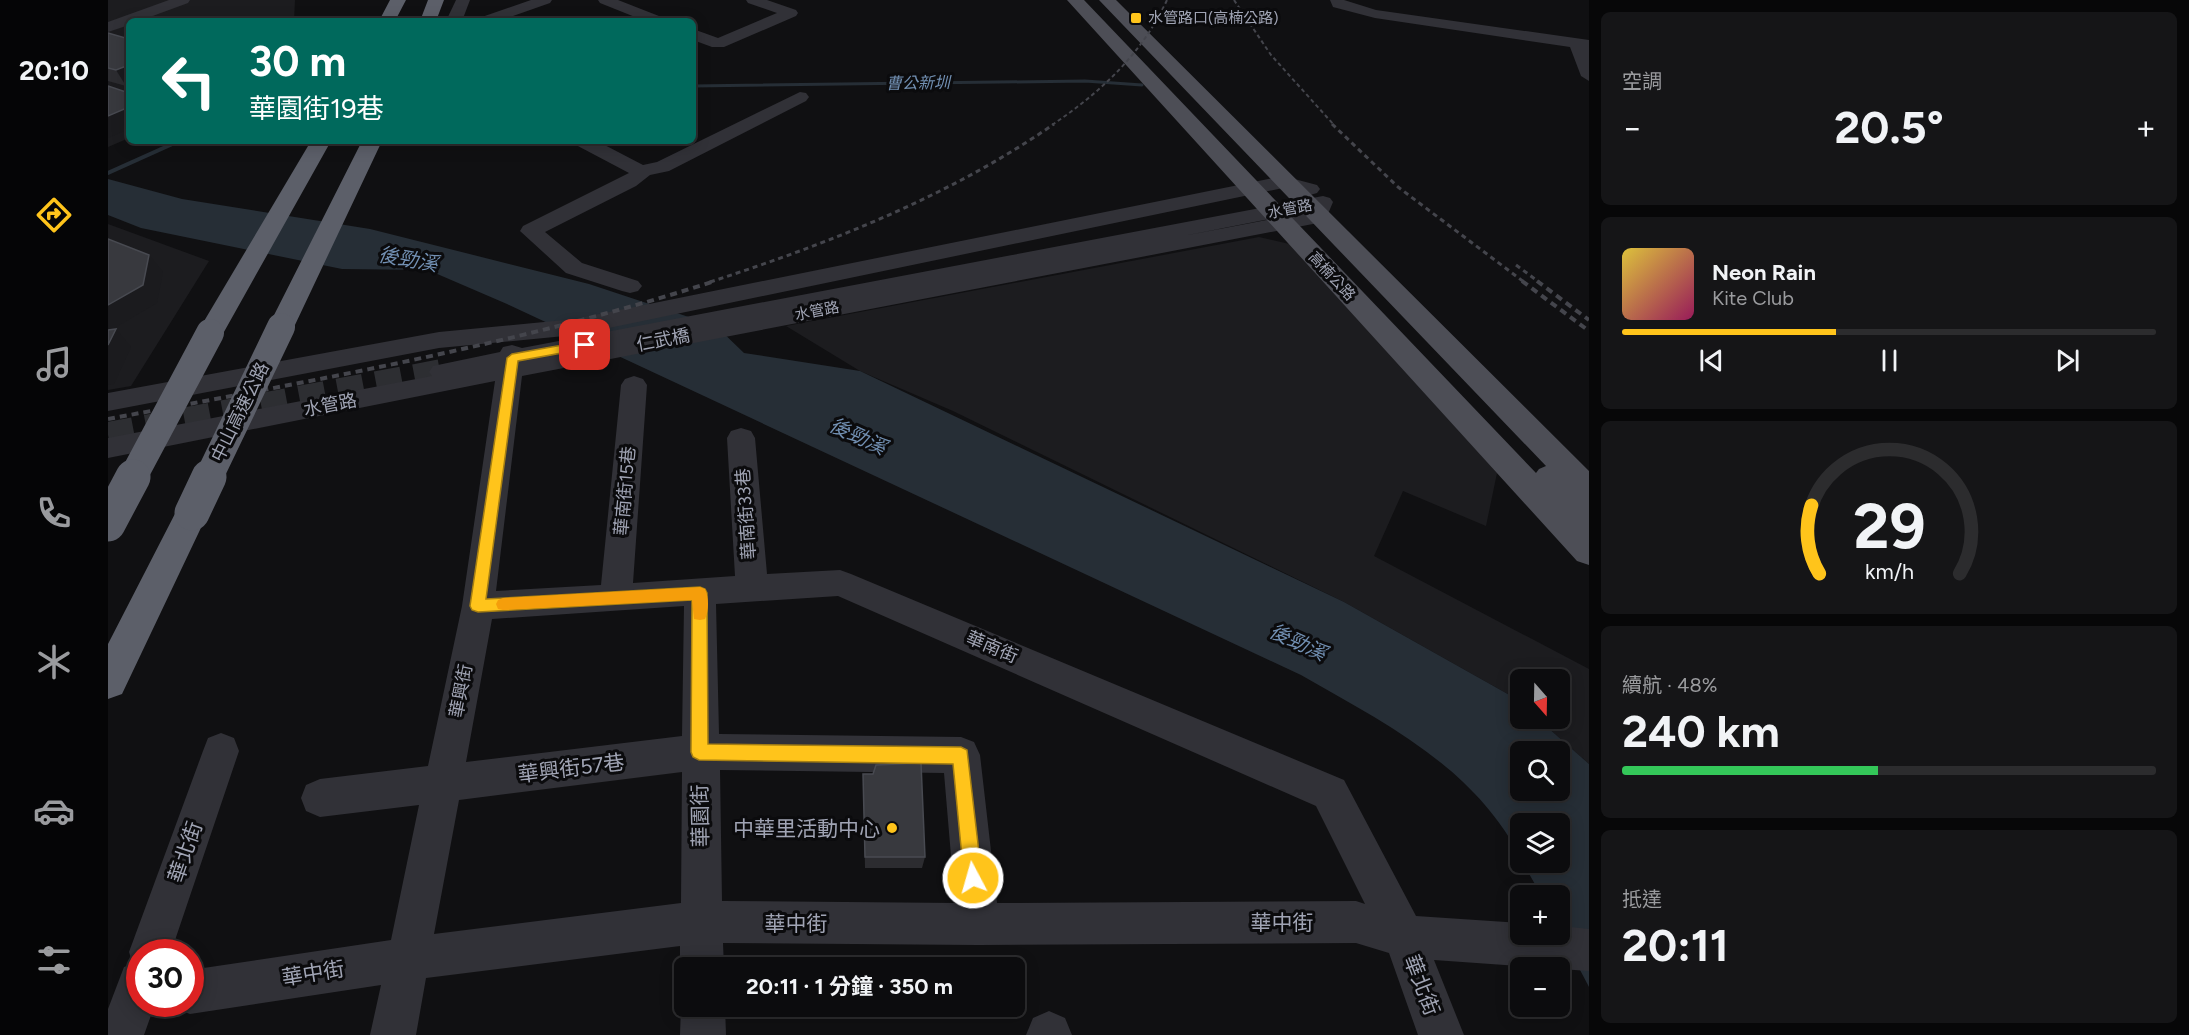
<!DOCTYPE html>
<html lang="zh-TW">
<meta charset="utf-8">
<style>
body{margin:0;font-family:Figtree,"Noto Sans TC",sans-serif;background:#151517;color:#f1f3f6;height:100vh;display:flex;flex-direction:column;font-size:22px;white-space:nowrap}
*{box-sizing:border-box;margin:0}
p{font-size:20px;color:#9a9b9e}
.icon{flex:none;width:33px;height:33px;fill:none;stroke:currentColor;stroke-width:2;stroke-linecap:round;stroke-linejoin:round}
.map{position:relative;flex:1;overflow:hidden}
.details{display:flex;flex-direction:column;gap:12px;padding:12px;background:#070708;width:600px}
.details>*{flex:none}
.banner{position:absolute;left:18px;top:18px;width:570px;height:126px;border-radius:9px;box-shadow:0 3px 15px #0003,0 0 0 2px #2c2c2e;background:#00695c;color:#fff;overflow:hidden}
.needle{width:39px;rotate:160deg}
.controls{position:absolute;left:1402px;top:669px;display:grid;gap:12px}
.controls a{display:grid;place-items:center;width:60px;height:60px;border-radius:9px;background:#0c0c0e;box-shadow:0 3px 15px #0003,0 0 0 2px #2c2c2e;font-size:30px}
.speed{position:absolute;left:18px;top:939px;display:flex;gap:12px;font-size:30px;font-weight:700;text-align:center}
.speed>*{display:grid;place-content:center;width:78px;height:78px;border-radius:50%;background:#0c0c0e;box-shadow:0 3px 15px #0003,0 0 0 2px #2c2c2e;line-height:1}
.speed .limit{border:9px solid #d22;background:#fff;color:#111}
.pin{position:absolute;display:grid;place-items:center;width:51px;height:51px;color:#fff;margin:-26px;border-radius:12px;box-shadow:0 3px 9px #0006}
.me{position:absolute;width:66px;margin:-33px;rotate:354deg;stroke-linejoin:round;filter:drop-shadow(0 0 4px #0008)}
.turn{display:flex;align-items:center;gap:21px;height:126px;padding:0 24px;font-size:27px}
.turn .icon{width:78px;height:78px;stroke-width:2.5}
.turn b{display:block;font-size:42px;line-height:51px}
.big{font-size:45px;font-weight:700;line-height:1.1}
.details .widget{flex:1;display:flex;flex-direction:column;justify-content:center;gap:9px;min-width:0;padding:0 21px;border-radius:9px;background:#151517}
.details .dial{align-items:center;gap:0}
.dial svg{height:156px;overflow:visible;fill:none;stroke:#2c2c2e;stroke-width:7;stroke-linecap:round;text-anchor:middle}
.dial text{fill:#f1f3f6;stroke:none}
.song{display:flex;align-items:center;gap:18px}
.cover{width:72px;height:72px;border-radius:9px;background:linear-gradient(135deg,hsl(50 70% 55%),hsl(330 70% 35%))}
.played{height:6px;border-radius:3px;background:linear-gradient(90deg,#ffc41b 40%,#2c2c2e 40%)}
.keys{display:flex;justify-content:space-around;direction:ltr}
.heat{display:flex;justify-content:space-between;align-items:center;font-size:33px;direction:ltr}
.charge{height:9px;border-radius:4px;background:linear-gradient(90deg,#34c759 48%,#2c2c2e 0)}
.trip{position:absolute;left:566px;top:957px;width:351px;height:60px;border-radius:9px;background:#0c0c0e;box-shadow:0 3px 15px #0003,0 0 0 2px #2c2c2e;font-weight:700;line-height:60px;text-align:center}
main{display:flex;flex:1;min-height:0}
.dock{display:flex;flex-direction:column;width:108px;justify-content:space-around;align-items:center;background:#050506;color:#9a9b9e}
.dock .icon{width:42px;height:42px}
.dock .selected{color:#ffc41b}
.dock b{font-size:27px;color:#f1f3f6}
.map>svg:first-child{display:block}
</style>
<main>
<nav class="dock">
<b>20:10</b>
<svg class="icon selected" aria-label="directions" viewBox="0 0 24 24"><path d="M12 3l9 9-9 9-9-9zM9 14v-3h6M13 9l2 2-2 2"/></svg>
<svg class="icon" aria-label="music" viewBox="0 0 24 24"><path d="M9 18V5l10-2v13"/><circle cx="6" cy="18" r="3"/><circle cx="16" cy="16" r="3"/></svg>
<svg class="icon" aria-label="phone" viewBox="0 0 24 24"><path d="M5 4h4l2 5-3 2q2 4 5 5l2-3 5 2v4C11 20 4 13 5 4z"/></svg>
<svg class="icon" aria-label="climate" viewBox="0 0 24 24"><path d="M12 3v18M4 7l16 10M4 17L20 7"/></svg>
<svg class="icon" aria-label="car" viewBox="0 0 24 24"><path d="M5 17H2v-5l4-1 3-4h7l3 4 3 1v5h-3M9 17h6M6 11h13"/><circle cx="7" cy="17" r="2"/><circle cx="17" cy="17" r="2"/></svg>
<svg class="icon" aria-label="filters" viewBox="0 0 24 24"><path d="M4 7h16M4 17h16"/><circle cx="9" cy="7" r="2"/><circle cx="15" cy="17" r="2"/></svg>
</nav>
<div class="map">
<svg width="1481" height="1035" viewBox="0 0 1481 1035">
<rect width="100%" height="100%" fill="#101012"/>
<path fill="#1c1c1f" d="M0,0H187L186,21H21V138L0,147Z
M0,224L101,261L23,386L0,390Z
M1151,237L1190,246L1389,473L1378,526L1295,491L1266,556L1481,669V764L1430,719L1452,718V680H1413V704L1405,697L1236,602L845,411L752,371L678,326Z"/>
<path fill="#262e36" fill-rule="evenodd" d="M0,179L74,199L262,229L481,284L608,326L636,353L752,371L1236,602L1405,697L1413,704V718L1430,719L1481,764V987L1452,932V896L1433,895L1415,863L1452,862V824H1413V858C1365,766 1278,724 1193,675L399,304L320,270L234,269L33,228L0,215ZM1413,752H1452V790H1413Z"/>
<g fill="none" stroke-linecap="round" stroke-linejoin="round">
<path stroke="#262e36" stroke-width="3" d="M585,86L977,81L1034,85"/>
<path stroke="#262e36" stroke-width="4" d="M0,173L71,141"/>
<path stroke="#2d2e32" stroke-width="26" stroke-dasharray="26 13" stroke-linecap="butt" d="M0,435L334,372"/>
<path fill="#313137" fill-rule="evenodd" d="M61,0H82L80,3L31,21H21V25L0,32V22Z
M348,0H362L354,21H338Z
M423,0H444L442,3L391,21H368L371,18Z
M490,0H510L556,18L559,21H537L492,3Z
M638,0H659L688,10L690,13L688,16L616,47H604L585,40V29L610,38L669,13L640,3Z
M1222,0H1236L1268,10L1481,40V81L1473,76L1462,47L1267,18L1225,7Z
M692,92L698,93L701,97L698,101L561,171L542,175L528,186L437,232L474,263L530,281L534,286L530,291L522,293L514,291L458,273L412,231L415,226L521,173L468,145L466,141H489L535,165L549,162Z
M1175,176L1209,185L1212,189L1209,193L1202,195L1175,188L467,335L331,348L0,411V393L331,332L467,319Z
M1215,196L1222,198L1225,202L1217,221L1210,223L414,376L388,591L493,585L513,385L517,379L526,376L535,379L539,385L525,583L627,576L619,438L623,431L633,428L643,431L647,438L659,574L732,570L743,574L1236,780L1308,916L1413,923V934H1452V926L1481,929V971L1326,960L1356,1035H1310L1281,953L1248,943L870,945L615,943L616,968H576V977L572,968V946L318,978L308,1035H262L273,985L82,1014L66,1008L65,1004H82V970L283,940L311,805L212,817L198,811L193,798L198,785L212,779L320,766L354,606L387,381L0,458V438L324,376L321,372L325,366L392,352L395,347L404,345L414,348ZM1202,211L1201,212L1075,236ZM730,596L1208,806L1257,904L1248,901L889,903L872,755L866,742L853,737L611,734L608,604ZM576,606L574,736L358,762L384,619ZM612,770L836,773L847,903L614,901ZM574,772L573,903L326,934L351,800Z
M113,733L126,738L131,751L63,952H32V1004H47L36,1035H0V1009L16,967L25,964L21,952L95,751L100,738Z
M576,998V1006H617L618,1035H572L573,1006Z
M941,1011L957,1018L964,1035H918L925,1018Z"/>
<path fill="#4d4e56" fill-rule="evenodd" d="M959,0H976L1428,473L1431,469L1438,466L991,0H1008L1481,471V565L1469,561Z"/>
<path fill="#5c5f69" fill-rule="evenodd" d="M282,0H298L287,21H271Z
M320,0H336L328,21H312Z
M203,141H223L112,339L102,342L92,339L89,333Z
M254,141H274L186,327L182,333L173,335L164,333L160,327Z
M84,500L96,504L100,513L14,694L0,699V644L72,504Z"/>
<path stroke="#44454c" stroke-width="2" stroke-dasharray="4 3" stroke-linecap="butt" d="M1126,0L1163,55L1226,125
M944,125C993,92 1034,54 1059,0"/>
<path stroke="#44454c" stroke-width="3" stroke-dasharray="5 4" stroke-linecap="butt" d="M1224,124L1290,187L1416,282
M1408,265L1431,282
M602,282C722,243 842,196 946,124"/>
<path stroke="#44454c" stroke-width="4" stroke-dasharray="7 5" stroke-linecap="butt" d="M1414,281L1481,331
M1429,281L1481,320
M0,419C204,381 409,345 607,281"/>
<path stroke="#5c5f69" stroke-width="28" d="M24,479L102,333
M100,479L173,327"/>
<path stroke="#5c5f69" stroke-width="35" d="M84,513L101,477
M0,524L25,477"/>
</g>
<path fill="#2c2c30" d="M0,33L21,39V85L18,86L0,81Z
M755,774L817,857L814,868H757Z"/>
<path fill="#1b1b1e" d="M21,65V85L18,86L8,70Z
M21,107V129L0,138V116Z
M41,255L55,272L49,303L0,332V305Z
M8,329L23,347L6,384L0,385V345Z"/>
<path fill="#38393e" stroke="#484a51" stroke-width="1.5" d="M0,33L21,39V65L8,70L0,68Z
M0,86L21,93V107L0,116Z
M0,239L41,255L35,285L0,305Z
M8,329L0,345V330Z
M813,763L817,857H757L755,774H765L768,765Z"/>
<path fill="#ffc41b" stroke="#a67f12" stroke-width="1.5" d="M477,341L481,342V348L410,361L378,599L592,587L597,589L599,593L600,744L853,747L859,750L874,878L872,884L865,887L859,884L856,878L845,764L591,760L585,757L583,752L584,600L370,612L364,610L362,606L399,358L404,354Z"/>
<path fill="#f59e0b" d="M592,587L597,589C601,597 601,611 597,619L592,620L586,619L584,600L395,610L390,609L388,604L390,600L395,598Z"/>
<g fill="#ffc41b" stroke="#0b0b0d" stroke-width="2">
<rect x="1022" y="12" width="12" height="12" rx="3"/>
<circle cx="784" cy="828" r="6"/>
</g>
<g text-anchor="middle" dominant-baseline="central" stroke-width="6" stroke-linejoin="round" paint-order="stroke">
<g font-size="15" fill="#a0a4b4" stroke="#0b0b0d" text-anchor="start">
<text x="1040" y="18">水管路口(高楠公路)</text>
</g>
<g font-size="15" fill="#a0a4b4" stroke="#0b0b0d">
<text transform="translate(1182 209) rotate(-11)">水管路</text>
<text transform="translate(1224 276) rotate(47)">高楠公路</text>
<text transform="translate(709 311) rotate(-11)">水管路</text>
</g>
<g font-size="16" font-style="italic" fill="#7290b3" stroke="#0b0b0d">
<text transform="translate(810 83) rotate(-1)">曹公新圳</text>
</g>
<g font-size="18" fill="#a0a4b4" stroke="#0b0b0d">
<text transform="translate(555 340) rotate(-11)">仁武橋</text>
<text transform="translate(222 405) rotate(-11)">水管路</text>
<text transform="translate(132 412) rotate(-64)">中山高速公路</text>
<text transform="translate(517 491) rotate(-85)">華南街15巷</text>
<text transform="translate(638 514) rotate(-94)">華南街33巷</text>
<text transform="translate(884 647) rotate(23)">華南街</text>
<text transform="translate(353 691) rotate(-79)">華興街</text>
</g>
<g font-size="20" font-style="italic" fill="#7290b3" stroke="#0b0b0d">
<text transform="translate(300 259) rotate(10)">後勁溪</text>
<text transform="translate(750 436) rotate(25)">後勁溪</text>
<text transform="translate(1190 642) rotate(25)">後勁溪</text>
</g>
<g font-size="21" fill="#a0a4b4" stroke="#0b0b0d">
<text transform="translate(463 768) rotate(-7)">華興街57巷</text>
<text transform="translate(592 816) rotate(-91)">華園街</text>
<text transform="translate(77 852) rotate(-71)">華北街</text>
<text x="1174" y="922">華中街</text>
<text x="688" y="923">華中街</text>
<text transform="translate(205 973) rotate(-9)">華中街</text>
<text transform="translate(1314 985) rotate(69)">華北街</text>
</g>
<g font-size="21" fill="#a0a4b4" stroke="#0b0b0d" text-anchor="end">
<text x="772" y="828">中華里活動中心</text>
</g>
</g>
</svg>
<div class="controls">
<a><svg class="needle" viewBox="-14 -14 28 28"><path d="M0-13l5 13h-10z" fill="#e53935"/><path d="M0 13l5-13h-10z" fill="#9a9b9e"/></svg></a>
<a><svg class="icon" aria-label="search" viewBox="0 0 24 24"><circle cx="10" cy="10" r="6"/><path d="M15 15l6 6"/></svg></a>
<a><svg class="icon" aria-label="layers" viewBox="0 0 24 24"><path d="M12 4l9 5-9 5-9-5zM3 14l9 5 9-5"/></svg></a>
<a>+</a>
<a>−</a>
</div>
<div class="speed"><div class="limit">30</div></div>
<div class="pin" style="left:477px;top:345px;background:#d93025"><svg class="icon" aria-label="arrive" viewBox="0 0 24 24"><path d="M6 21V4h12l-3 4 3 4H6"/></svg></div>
<svg class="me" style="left:865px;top:878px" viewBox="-20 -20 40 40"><circle r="17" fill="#ffc41b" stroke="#fff" stroke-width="3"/><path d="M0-11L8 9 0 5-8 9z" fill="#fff"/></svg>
<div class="trip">20:11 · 1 分鐘 · 350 m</div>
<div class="banner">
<div class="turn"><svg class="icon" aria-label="left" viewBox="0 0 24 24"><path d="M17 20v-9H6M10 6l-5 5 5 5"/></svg><div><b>30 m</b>華園街19巷</div></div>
</div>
</div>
<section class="details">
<div class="widget"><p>空調</p>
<div class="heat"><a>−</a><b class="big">20.5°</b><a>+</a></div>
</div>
<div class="widget">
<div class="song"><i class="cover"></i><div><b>Neon Rain</b><p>Kite Club</p></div></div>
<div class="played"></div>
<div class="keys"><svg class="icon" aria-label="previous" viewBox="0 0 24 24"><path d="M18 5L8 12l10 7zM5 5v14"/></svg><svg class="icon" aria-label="pause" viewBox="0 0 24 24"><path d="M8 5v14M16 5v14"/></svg><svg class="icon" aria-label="next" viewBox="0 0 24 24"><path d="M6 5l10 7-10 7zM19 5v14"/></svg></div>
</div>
<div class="widget dial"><svg viewBox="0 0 100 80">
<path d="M14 69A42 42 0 1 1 86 69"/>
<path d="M14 69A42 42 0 0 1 10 34" stroke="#ffc41b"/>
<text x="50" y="56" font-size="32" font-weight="700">29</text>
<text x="50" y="72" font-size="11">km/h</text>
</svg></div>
<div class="widget"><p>續航 · 48%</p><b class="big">240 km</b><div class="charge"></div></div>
<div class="widget"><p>抵達</p><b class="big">20:11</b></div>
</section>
</main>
